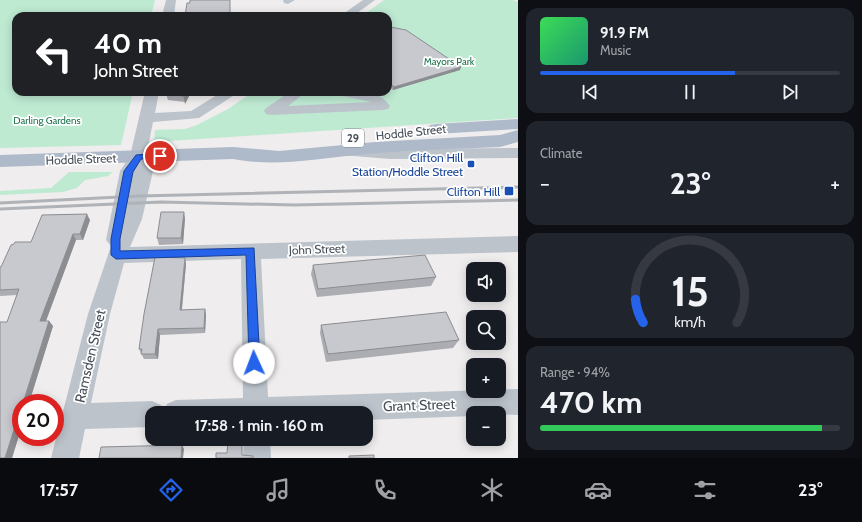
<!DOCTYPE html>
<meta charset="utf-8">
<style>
body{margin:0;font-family:Cabin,sans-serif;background:#20242c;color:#f1f3f6;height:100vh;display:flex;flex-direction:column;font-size:15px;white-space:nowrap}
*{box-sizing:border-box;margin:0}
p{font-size:13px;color:#9ea1a6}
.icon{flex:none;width:22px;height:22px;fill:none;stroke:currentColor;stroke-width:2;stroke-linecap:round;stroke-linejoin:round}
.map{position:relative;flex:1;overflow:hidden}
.details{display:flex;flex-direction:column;gap:8px;padding:8px;background:#0d0f14;width:344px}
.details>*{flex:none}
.top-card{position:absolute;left:12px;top:12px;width:380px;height:84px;border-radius:12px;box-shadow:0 2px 10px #0003;background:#202124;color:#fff;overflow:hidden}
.fabs{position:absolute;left:466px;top:262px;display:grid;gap:8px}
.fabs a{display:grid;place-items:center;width:40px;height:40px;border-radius:8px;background:#171b24;box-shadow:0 2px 10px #0003;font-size:20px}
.speed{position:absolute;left:12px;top:394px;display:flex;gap:8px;font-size:20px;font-weight:700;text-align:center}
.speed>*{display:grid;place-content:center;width:52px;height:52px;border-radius:50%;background:#171b24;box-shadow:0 2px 10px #0003;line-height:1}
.speed .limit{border:6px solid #d22;background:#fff;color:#111}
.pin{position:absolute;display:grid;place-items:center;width:34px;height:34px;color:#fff;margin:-17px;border:2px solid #fff;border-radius:50%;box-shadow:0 1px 4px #0007}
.me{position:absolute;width:44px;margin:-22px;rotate:358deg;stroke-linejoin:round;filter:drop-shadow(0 0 3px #0008)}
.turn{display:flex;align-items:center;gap:14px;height:84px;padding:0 16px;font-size:18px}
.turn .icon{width:52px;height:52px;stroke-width:2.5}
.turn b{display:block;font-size:28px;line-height:34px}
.big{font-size:30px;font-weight:700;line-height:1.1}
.details .tile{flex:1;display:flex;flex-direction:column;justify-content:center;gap:6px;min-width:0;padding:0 14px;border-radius:12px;background:#20242c}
.details .dial{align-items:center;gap:0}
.dial svg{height:104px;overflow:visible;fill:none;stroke:#363941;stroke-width:7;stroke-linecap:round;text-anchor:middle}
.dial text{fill:#f1f3f6;stroke:none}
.song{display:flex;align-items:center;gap:12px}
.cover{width:48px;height:48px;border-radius:6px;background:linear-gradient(135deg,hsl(130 70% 55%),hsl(160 70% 35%))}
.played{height:4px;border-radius:2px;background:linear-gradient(90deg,#2563eb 65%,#363941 65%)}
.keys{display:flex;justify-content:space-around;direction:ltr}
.heat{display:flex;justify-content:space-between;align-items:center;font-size:22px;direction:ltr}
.charge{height:6px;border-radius:3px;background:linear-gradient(90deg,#34c759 94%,#363941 0)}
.trip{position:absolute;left:145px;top:406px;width:228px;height:40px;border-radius:12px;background:#171b24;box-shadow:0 2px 10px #0003;font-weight:700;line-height:40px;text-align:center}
.tabs{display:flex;height:64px;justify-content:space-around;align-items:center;background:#090b0e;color:#9ea1a6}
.tabs .icon{width:28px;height:28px}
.tabs .selected{color:#2563eb}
.tabs b{font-size:18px;color:#f1f3f6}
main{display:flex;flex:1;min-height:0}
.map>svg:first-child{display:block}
</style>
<main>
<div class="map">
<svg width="518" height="458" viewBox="0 0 518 458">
<rect width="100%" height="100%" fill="#efeded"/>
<path fill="#beead2" d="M0,0H155L151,16H16V92H133L121,145L0,148Z
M384,0H513L518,2V118L154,142L155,130L185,129L197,125L228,109L253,92H388V16H362Z
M69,172H113L108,176L85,180L77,188L63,192L0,195V191L51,188Z"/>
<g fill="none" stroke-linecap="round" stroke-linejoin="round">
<path fill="#bcc3cb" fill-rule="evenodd" d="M166,0H176L174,16H162Z
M283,0H295L288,4L284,3Z
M363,0H375L353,16H340Z
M145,92H159L155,113L191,111L222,92H239L199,118L153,122L146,157L153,171L142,219L130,247L518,236V252L261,259L268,397L518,389V415L473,413V416L366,420V413H152V427L85,429L79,458H51L88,314L111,246L106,240L120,171L130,156ZM241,259L243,398L176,400L167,404L164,411L161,405L152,401L91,403L110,314L124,263Z
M290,92H306L288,106L371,102L338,95L336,92C357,92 377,87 390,106L388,109L383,110L271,115L266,114L264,111L266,108Z
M347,146L390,149L518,148V158L390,159L341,155L339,151L341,147Z
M244,439H270L271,458H243Z"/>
<path fill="#aebaca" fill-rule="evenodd" d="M518,119V129L436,134L430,133L427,129L430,125L436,124Z
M518,130V142L500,147C452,149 405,150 357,155C315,159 275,167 233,159L0,167V155L233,147L279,151L375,142L500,135Z"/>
<path stroke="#afb2b7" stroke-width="3" d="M0,203L139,196L518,187
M0,209L161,202L294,205L518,200"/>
</g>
<path fill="#abadb2" d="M388,28L460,70L393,90L388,86Z
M168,92H191L185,104V102L168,100L166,94Z
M185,218L183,244L159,245L157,238Z
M90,220L83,240H76L46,321H49L53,326L29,403H21V429L12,458H0L7,322L17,295L0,296V267H1L14,244L31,242Z
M186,264L182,310L205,309L206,315L205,333L160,335L158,359H144L139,349Z
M313,265L436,277L431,286L317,297L311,274Z
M321,325L459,340L453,348L326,362L320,333Z"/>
<path fill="#8b8d91" d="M461,67L460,70L393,90L394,87Z
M187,92H191L185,104L184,98Z
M184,212L185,218L183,244L181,238Z
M87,214L90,220L83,240L80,234Z
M73,234L76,240L44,326L40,321Z
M185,258L186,264L181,316L180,310Z
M205,309L206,315L205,333L204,328Z
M49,321L53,326L29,403H23Z
M158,329L160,335L158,359L155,354Z
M21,408V429L12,458H5Z
M182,445L184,449L183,458H181Z"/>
<path fill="#c7c9cf" stroke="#8b8d91" d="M190,0H230V16H185L187,3H190Z
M390,27L406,30L461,67L394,87L388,82V28Z
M168,92H187L184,98V96L166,94Z
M161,212H184L181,238H157Z
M87,214L80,234H73L40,321H49L23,403H21V408L5,458H0V322H7L19,289L0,290V267H1L11,245L14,244L15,242H31L42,215Z
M425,255L436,277L318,289L313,265Z
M155,257L185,258L180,310L205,309L204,328L158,329L155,354H141L142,349H139L144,314Z
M446,312L459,340L328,354L321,325Z
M242,441V455L253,456V458H216V453H227L228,442Z
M182,445L181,458H99L101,447Z
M374,455V458H349V456Z"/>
<path fill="#2563eb" stroke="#184099" d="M160,153L163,154V158L141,159L133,172L120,239V251L254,248L260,363L258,367L254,368L250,367L249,363L246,255L116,259L111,255V239L124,171L136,155Z"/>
<g fill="#1a4fb4" stroke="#fff" stroke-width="1.5">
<rect x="467" y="160" width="8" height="8" rx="2"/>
<rect x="504" y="186" width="10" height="10" rx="2"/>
</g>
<g text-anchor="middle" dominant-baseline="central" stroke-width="3.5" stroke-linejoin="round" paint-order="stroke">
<g font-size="10" fill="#1e734e" stroke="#fff">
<text x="449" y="61">Mayors Park</text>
<text x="47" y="120">Darling Gardens</text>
</g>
<rect fill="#fff" stroke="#7e848a" stroke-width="1" x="342" y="129" width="22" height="18" rx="3"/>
<g font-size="11" font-weight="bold" fill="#474f58">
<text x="353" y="138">29</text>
</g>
<g font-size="12" fill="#474f58" stroke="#fff">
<text transform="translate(411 132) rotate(-6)">Hoddle Street</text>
<text transform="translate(81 159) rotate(-2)">Hoddle Street</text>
<text transform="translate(317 249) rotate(-2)">John Street</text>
</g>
<g font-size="12" fill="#164399" stroke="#fff" text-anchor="end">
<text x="463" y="157">Clifton Hill<tspan x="463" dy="14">Station/Hoddle Street</tspan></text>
<text x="500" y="191">Clifton Hill</text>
</g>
<g font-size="14" fill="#474f58" stroke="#fff">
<text transform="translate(90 356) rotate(-77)">Ramsden Street</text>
<text transform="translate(419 405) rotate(-2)">Grant Street</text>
</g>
</g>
</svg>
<div class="fabs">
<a><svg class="icon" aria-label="sound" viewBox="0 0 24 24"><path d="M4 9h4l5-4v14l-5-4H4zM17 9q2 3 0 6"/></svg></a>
<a><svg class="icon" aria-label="search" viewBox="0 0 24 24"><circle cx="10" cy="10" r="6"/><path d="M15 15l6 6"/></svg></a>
<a>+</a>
<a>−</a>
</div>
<div class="speed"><div class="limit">20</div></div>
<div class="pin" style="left:160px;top:156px;background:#d93025"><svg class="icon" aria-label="arrive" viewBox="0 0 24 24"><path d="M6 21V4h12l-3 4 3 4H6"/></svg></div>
<svg class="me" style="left:254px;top:363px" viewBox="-20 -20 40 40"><circle r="19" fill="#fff"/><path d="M0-13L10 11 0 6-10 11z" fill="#2563eb"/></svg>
<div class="trip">17:58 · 1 min · 160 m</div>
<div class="top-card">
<div class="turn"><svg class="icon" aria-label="left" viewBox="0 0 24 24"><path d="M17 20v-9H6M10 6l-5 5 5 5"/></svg><div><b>40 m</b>John Street</div></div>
</div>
</div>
<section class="details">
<div class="tile">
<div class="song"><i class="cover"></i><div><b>91.9 FM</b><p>Music</p></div></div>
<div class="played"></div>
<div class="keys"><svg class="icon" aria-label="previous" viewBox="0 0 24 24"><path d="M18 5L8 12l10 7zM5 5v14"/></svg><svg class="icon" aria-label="pause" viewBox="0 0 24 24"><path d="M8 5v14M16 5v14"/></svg><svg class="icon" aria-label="next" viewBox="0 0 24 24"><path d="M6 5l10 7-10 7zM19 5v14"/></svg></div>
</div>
<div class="tile"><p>Climate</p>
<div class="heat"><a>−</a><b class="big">23°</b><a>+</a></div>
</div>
<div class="tile dial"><svg viewBox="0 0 100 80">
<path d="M14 69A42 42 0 1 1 86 69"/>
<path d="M14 69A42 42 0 0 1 8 51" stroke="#2563eb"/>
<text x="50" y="56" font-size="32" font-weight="700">15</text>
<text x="50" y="72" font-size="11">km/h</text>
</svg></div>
<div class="tile"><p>Range · 94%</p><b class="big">470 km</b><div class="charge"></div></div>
</section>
</main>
<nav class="tabs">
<b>17:57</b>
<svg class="icon selected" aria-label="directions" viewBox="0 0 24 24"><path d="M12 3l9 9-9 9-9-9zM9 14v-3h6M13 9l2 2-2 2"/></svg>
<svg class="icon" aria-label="music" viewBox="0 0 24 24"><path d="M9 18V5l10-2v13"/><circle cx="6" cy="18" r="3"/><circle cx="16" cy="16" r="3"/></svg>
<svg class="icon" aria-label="phone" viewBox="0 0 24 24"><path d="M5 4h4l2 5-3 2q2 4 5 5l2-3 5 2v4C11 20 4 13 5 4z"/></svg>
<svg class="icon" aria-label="climate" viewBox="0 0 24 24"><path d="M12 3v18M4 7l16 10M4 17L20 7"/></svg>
<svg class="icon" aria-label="car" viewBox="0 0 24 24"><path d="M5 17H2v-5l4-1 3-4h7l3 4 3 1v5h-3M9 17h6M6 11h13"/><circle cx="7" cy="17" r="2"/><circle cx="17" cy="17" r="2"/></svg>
<svg class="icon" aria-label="filters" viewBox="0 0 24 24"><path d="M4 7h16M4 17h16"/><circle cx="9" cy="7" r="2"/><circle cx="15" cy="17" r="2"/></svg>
<b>23°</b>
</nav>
